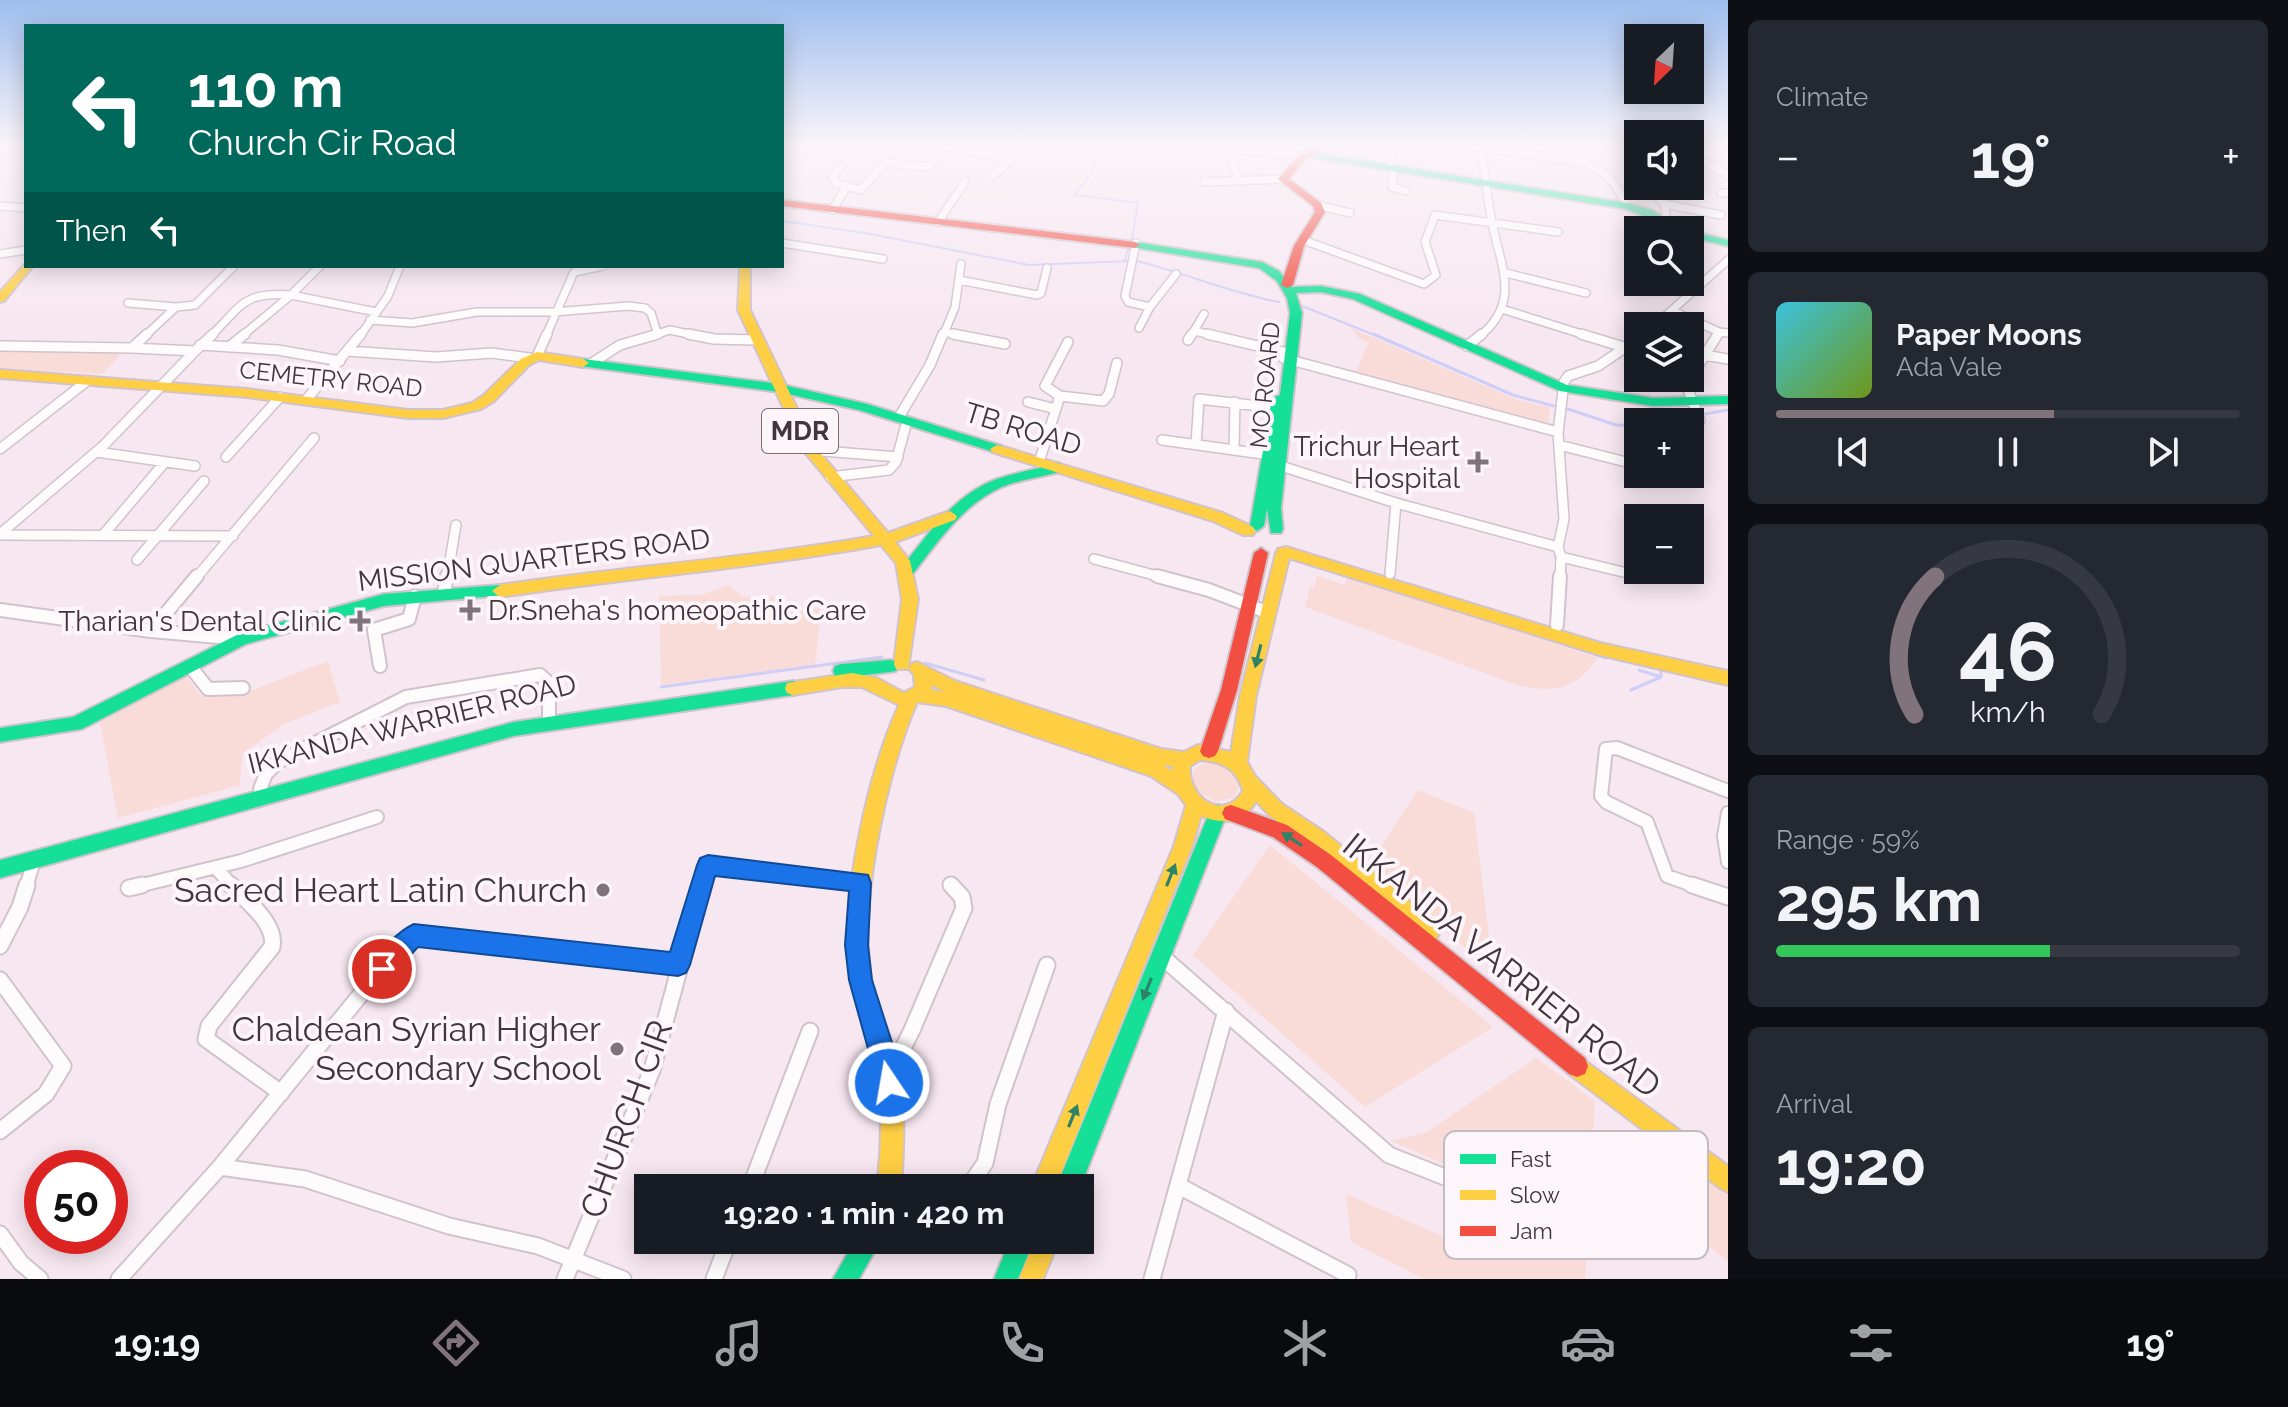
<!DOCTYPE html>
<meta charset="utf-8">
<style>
body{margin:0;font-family:Raleway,sans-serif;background:#242831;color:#f1f3f6;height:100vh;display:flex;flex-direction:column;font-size:30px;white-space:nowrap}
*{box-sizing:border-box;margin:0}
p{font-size:26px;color:#9ea1a6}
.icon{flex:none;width:44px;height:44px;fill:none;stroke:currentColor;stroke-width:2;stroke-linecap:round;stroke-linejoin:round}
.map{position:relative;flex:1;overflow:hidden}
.side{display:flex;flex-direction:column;gap:20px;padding:20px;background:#0d0f14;width:560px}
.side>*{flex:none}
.top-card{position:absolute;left:24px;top:24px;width:760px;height:244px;border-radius:0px;box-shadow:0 4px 20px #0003;background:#00695c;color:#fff;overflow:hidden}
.needle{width:52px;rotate:205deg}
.controls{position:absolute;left:1624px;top:24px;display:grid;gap:16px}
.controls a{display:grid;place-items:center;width:80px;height:80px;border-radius:0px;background:#171b24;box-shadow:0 4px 20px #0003;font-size:40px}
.speed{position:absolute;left:24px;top:1150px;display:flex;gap:16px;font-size:40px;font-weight:700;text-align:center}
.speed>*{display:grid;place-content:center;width:104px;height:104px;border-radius:50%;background:#171b24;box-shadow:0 4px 20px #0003;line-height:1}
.speed .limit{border:12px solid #d22;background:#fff;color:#111}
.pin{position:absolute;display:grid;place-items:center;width:68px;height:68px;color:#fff;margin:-34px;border:4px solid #fff;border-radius:50%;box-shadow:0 2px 8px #0007}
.me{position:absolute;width:88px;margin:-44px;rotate:348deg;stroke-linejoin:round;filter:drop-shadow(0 0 6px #0008)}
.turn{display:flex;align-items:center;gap:28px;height:168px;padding:0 32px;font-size:36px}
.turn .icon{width:104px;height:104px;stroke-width:2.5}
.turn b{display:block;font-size:56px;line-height:68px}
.then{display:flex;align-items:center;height:76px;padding:0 32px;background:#0003;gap:16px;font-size:30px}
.big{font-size:60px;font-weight:700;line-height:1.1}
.side .tile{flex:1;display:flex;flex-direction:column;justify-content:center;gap:12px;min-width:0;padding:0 28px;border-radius:12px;background:#242831}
.side .dial{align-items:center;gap:0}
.dial svg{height:208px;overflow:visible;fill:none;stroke:#363941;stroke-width:7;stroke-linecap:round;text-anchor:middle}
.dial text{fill:#f1f3f6;stroke:none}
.song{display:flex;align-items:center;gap:24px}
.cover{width:96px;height:96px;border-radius:12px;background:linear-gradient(135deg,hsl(190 70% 55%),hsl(80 70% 35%))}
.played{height:8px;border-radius:4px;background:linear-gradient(90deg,#81737c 60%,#363941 60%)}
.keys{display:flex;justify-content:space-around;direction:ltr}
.heat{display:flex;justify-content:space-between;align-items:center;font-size:44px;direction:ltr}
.charge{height:12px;border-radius:6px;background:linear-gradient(90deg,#34c759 59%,#363941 0)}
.trip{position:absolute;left:634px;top:1174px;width:460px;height:80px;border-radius:0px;background:#171b24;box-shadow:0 4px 20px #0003;font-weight:700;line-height:80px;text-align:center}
.tabs{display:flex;height:128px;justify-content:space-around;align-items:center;background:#090b0e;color:#9ea1a6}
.tabs .icon{width:56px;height:56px}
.tabs .active{color:#81737c}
.tabs b{font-size:36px;color:#f1f3f6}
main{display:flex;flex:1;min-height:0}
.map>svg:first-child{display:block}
</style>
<main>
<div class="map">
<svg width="1728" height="1279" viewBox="0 0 1728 1279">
<rect width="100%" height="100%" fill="#f7e7f1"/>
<path fill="#f9dbd8" d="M1349,327L1520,401L1550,407L1548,423L1355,374L1369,342L1360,339Z
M0,350H125L102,374L0,369Z
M1317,576L1345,585L1347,576L1598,658C1576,690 1553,693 1517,685L1305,607L1310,587L1314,588Z
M728,585L744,597L774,596V613L821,608L815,665L661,685L659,596L701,595Z
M328,661L340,702L284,724L242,754L240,785L118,818L100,723L185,675L201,696L245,693Z
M1205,763C1221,762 1234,769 1239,786L1235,797L1215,802L1195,789C1189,776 1192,768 1205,763Z
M1418,790L1474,813L1493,970L1367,868Z
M1270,845L1493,1027L1365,1107L1193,955Z
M1536,1058L1595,1101L1585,1279H1424L1351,1242L1346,1194L1453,1241L1479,1212L1471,1175L1391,1141L1427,1132Z
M1693,1171L1728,1195V1261L1695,1236L1699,1192Z"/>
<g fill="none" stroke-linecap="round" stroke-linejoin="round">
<path stroke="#cfcef7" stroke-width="2" d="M1097,145L1092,173L1074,195L1138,203L1132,239
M782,221L865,233L1029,265L1129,261
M1137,261C1185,273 1230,293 1279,302
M1124,262L1129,246
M1302,306L1377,336"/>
<path stroke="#cfcef7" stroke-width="3" d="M1373,334L1513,395L1554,406
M1568,409L1616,425L1638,426
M1658,422L1728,410
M1567,645L1606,658
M925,663L984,680
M1639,670L1661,677
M661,687L882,657
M1631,690L1661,677V669"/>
<defs>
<path id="street-far3" d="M1463,145L1581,162
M1594,145L1581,162C1606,169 1616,184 1627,206
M1609,145L1638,155
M1690,153L1728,175
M1697,156L1715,152L1725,145
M841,166L833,177L836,183L861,190L885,163L929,167L942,145L1011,160L1026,146
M1390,167L1392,145
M1394,167L1392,187L1406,191
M993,176L1011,160
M1238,179L1232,163L1239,150L1303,156
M1204,182L1283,179
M1647,186L1664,204L1667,219L1662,221
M1721,193H1728
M1664,204L1721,215
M1317,205L1350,213
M0,206L26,208
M832,210L846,188
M938,222L965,182
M1303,240L1424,284L1436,275L1425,242L1435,215L1558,232
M782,243L883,259
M1136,243L1125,296L1128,302L1150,307L1176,274
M0,254L26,250
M1506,273L1586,293
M959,280L1037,295L1041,293L1047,268
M128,303L176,307L145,336
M176,307L195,305L234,266
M1502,309L1588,336
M1673,311L1719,332L1728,333
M370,320L412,323L477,312H554L628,306L645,308L651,313L657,332
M1654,326L1728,260
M1139,328L1150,307
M1195,331L1215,336
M944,332L963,336
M211,336C243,304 243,292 291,295L320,266
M242,336L291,295L376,312
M360,336L388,296L400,266
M546,336L574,272L603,266
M651,336L670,330L698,336
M943,336L955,307L961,264
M1191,336L1204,314
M1480,336C1522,302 1500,265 1492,222C1487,198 1485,173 1481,148
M1717,336L1719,332"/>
<path id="street-far2" d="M688,334L714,339L756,340
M953,334L1005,344
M1207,334L1283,352
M1581,334L1627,348
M1188,340L1192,334
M200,345L278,350L340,361
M0,346L132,348
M1467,346L1482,334
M229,347L245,334
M195,351L213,334
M347,351L436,357L492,353L529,358
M1705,355L1728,359
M537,356L547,334
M1283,358L1558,432
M592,363L620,345L658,334
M1060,396L1103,401L1109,394L1117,363
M306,400L361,334
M1028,402L1056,409
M899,417L930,365L943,334
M1162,440L1270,455
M1690,444L1700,420L1687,387L1688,382L1718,334
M1196,445L1199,399L1276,408
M1559,445L1638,465
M0,449L87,381
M810,450L898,457
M1234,450L1235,402
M97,452L195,466
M226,457L280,397
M1039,462L1060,396L1045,386L1068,342
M1281,466L1396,503L1558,547L1564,519L1558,433L1564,382L1568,376L1598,366L1638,339
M830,477L889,470L896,462L907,421
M0,534L103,446L195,351L132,348L147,334
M0,535L233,536
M103,535L165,462
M1558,547L1561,557L1560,578
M1561,557L1623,572
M1094,559L1165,578
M137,560L204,481
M1390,574L1396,503
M196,578L314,438
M447,578L456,525"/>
<path id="street-far1" d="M197,576L151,631L241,639
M1157,576L1209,590L1269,613
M444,593L447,576
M0,610L151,631
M1557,625L1560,576
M190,666L208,689L243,688
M380,666L374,630L409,619L415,596
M260,789L266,774L278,762L406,697L540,675L549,683V723
M1728,813L1724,836L1728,862
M216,868L233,887
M950,884L953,887
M26,887L35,858
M134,887L241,861L377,817
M701,887L708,865L860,883
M1698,887L1667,876L1647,822L1606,802L1601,796L1606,749L1617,748L1728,791"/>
<path id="street" d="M231,885C246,901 277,923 272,947L209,1026L206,1039L281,1093
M1692,885L1728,897
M129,888L142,885
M0,946L20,907L27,885
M1160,955L1389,1155L1465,1185
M0,980L63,1066L46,1094L0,1131
M887,1065L903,1048L912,1030L964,908L962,897L951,885
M220,1167L305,1179L449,1226L538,1246L623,1279
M1179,1186L1348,1275L1347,1279
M750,1188L810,1031
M968,1188L985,1163L998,1104L1047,965
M0,1234L21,1263L40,1279
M119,1279L220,1167L402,944L414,935L678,965
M565,1279L652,1070L702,885
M714,1279L729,1240
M1152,1279L1226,1011"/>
<path id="fast" d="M1310,152L1627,203L1652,210L1683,230C1663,230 1646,215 1626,209L1307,157V153Z
M1690,231L1728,240V246L1690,237Z
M1135,242L1262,262L1279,271L1292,287L1321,286L1360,294L1567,385L1653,398L1728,396V404L1653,406L1560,391L1353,299L1321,292L1296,293L1302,313L1281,508L1283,529L1281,533H1271L1267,509L1264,526L1257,531L1250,526L1272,398L1280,395L1290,313L1287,298L1277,281L1259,268L1131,247V243Z
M583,359L779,384L867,404L1002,446L1004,449L997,453L859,410L779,392L579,366L577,363Z
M1058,463L1065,468L1063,471C1043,477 1021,479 1002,487C962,505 938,542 912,575H902L899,571L902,567C929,533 955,494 997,479C1017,472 1038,469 1058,463Z
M500,585L505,587L508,591L505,595L384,606L246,644L82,729L0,742V728L73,717L241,633L384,594Z
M890,660L896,661L898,666L896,671L890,672L841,678L835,676L833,671L835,666L841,664Z
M793,681L799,683L801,688L799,693L793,695L514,736L0,878V860L514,722Z
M1218,805L1224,807L1227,813L1080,1188H1056L1209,813L1212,807Z
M855,1240H881L859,1279H833Z
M1010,1240H1034L1018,1279H994Z"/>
<path id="slow" d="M26,263V266H33L4,301L0,302V292Z
M740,266H750V310L816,448L888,533L950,511L957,516L955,520L895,542L910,561L918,599L908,669H896L894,664L902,599L896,563L881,545C755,568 627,578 500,597L492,591L500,585C624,567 750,558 874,536L803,450L738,310Z
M537,352L583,359L589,363L583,367L539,360L529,365L494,401L481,409L443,418H408L247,397L0,378V370L247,389L408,410H443L472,403L484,395L521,359Z
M997,445L1223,513L1253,527L1255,531L1253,535H1243L1213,521L992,452L990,449Z
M1286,547L1600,643L1728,671V685L1600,655L1289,558L1256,696L1247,762L1255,776L1282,804L1324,832L1437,924L1440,931L1437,938L1430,941L1423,938L1310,844L1270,816L1256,801C1244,823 1223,825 1201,816L1192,846L1055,1188H1031L1174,846L1186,805L1178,794L1151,776L946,706L917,702C887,772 858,902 871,978C876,1004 888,1028 895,1054C906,1097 904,1144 901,1188H877C882,1144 884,1098 874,1054C868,1029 855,1005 851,979C838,905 868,773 899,705L862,687H842L793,695L787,693L785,688L787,683L852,673L877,678L904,693L915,687L914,675L909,669L911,664L917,662L955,681L1161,749L1184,752L1198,745L1231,752L1240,696L1276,553L1278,549ZM932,685L943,691L1019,716L946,692L931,690ZM1200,760C1222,761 1237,769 1243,791C1223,823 1187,797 1190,766ZM1163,765L1173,766L1172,771Z
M1577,1055L1728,1166V1192L1720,1188L1569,1074L1566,1066L1569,1058Z
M1035,1240H1059L1043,1279H1019Z"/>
<path id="jam" d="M1309,145H1318L1315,155L1306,158L1289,179L1321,203L1325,212L1304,246L1293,285L1287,288L1281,285L1294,246L1315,212L1313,206L1278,179L1300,154L1306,153Z
M782,200L1135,242L1140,245L1135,248L782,206Z
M1261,548L1268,553L1237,690L1218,751L1215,756L1209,758L1203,756L1200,751L1221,690L1254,553Z
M1231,805L1287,825L1331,855L1585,1058L1588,1066L1585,1074L1577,1077L1569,1074L1317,867L1273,837L1225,819L1222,813L1225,807Z"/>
</defs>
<use href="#street-far3" stroke="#d1c3cc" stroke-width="10"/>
<use href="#street-far2" stroke="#d1c3cc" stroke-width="12"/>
<use href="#street-far1" stroke="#d1c3cc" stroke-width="16"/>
<use href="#street" stroke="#d1c3cc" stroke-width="19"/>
<use href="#fast" stroke="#d1c3cc" stroke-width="4"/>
<use href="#slow" stroke="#d1c3cc" stroke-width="4"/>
<use href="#jam" stroke="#d1c3cc" stroke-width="4"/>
<use href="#street-far3" stroke="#fefbfd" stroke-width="7"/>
<use href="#street-far2" stroke="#fefbfd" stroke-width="9"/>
<use href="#street-far1" stroke="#fefbfd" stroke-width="12"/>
<use href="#street" stroke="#fefbfd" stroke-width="15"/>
<use href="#fast" fill="#16e098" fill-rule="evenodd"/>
<use href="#slow" fill="#ffcf43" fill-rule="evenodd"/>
<use href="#jam" fill="#f24e42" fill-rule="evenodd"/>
</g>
<defs><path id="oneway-solid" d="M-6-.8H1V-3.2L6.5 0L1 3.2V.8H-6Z" transform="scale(2)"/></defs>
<g fill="#2e8266">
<use href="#oneway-solid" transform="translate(1258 656) rotate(104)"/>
<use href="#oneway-solid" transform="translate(1292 839) rotate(-147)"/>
<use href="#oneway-solid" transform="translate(1171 875) rotate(-68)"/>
<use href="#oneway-solid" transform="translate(1147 989) rotate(112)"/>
<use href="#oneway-solid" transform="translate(1073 1116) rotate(-68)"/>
</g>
<linearGradient id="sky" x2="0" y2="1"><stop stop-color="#9ebeee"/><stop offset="0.45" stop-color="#fbf4f9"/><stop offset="1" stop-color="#fbf4f9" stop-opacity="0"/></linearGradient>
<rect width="1728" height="324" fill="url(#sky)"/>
<path fill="#1a73e8" stroke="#114b97" stroke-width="2" d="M708,855L868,875L871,883L868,945L872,980L899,1065L901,1083L898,1092L889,1095L880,1092L849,980L845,945L849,891L715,876L690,965L686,973L678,976L418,947L390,977L382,981L374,977L370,969C377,953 398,931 414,924L670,952L697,865L700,858Z"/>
<g fill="#81737c" stroke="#fcf5f9" stroke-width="3">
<path d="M1474 450h8v8h8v8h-8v8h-8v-8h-8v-8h8z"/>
<path d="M466 598h8v8h8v8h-8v8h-8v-8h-8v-8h8z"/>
<path d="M356 609h8v8h8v8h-8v8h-8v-8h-8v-8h8z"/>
<circle cx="603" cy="890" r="8"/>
<circle cx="617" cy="1049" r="8"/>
</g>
<g text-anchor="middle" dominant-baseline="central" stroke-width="8" stroke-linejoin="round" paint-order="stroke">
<g font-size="24" fill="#42353d" stroke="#fcf5f9">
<text transform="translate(331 379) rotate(6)">CEMETRY ROAD</text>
<text transform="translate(1265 385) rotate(-84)">MO ROARD</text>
</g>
<rect fill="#fcf5f9" stroke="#7a6f75" stroke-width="2" x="762" y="409" width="76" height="44" rx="6"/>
<g font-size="26" font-weight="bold" fill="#42353d">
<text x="800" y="431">MDR</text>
</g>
<g font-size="28" fill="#42353d" stroke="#fcf5f9">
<text transform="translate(1023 429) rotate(17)">TB ROAD</text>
<text transform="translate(534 560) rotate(-7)">MISSION QUARTERS ROAD</text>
<text transform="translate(412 724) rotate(-14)">IKKANDA WARRIER ROAD</text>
</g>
<g font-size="28" fill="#42353d" stroke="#fcf5f9" text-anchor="end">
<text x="1460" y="446">Trichur Heart<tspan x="1460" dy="32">Hospital</tspan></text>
<text x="488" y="610" text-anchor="start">Dr.Sneha's homeopathic Care</text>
<text x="342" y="621">Tharian's Dental Clinic</text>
</g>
<g font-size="34" fill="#42353d" stroke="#fcf5f9" text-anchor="end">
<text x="587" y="890">Sacred Heart Latin Church</text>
<text x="601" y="1029">Chaldean Syrian Higher<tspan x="601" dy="39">Secondary School</tspan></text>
</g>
<g font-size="34" fill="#42353d" stroke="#fcf5f9">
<text transform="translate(1502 965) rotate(39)">IKKANDA VARRIER ROAD</text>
<text transform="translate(626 1119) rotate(-70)">CHURCH CIR</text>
</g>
</g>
<rect x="1444" y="1131" width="264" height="128" rx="12" fill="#fcf5f9" stroke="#c4bbc1" stroke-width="2"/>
<rect x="1460" y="1154" width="36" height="10" fill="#16e098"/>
<rect x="1460" y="1190" width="36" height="10" fill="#ffcf43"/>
<rect x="1460" y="1226" width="36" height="10" fill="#f24e42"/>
<g font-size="22" fill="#42353d">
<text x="1510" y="1167">Fast</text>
<text x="1510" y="1203">Slow</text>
<text x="1510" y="1239">Jam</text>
</g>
</svg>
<div class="controls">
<a><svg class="needle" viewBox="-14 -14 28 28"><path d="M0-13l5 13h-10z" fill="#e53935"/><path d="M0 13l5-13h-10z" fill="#9ea1a6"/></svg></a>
<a><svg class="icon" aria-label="sound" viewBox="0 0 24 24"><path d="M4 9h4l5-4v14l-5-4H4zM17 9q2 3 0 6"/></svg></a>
<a><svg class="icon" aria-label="search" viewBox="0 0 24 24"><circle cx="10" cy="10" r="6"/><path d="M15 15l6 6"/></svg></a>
<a><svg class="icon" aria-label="layers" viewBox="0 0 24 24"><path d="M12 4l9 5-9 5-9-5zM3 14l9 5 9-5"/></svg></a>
<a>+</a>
<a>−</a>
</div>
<div class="speed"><div class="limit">50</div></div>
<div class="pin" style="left:382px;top:969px;background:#d93025"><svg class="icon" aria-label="arrive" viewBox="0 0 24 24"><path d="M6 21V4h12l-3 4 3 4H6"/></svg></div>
<svg class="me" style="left:889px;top:1083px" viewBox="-20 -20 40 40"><circle r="17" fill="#1a73e8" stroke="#fff" stroke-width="3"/><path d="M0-11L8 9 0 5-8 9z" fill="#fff"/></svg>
<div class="trip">19:20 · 1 min · 420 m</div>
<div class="top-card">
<div class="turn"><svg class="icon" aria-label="left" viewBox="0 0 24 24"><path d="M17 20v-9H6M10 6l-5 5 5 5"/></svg><div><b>110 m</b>Church Cir Road</div></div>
<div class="then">Then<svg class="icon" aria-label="left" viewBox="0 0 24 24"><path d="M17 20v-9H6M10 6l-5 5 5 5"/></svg></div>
</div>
</div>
<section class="side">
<div class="tile"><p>Climate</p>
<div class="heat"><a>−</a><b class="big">19°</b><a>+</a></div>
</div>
<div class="tile">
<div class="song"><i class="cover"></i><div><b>Paper Moons</b><p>Ada Vale</p></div></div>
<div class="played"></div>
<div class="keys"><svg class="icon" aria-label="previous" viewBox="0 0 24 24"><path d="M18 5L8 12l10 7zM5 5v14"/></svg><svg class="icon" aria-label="pause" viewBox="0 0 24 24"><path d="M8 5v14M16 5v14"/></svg><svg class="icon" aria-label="next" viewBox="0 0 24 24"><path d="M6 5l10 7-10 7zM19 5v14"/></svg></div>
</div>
<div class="tile dial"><svg viewBox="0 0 100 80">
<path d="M14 69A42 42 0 1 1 86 69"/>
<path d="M14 69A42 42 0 0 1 22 16" stroke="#81737c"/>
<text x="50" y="56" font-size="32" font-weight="700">46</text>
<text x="50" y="72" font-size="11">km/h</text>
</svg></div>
<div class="tile"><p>Range · 59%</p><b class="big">295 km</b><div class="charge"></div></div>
<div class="tile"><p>Arrival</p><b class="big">19:20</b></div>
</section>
</main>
<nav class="tabs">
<b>19:19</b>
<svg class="icon active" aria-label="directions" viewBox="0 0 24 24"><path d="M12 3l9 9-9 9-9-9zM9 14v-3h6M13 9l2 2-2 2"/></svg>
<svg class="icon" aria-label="music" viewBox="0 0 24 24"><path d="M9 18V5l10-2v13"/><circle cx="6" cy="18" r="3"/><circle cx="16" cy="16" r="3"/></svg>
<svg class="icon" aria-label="phone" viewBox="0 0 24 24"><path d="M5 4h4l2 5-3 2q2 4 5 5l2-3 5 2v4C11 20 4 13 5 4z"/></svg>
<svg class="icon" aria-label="climate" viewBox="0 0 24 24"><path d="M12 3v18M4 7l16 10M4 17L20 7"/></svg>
<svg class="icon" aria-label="car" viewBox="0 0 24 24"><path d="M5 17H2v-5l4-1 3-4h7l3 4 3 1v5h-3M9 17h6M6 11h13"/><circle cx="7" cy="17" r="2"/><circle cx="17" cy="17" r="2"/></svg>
<svg class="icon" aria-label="filters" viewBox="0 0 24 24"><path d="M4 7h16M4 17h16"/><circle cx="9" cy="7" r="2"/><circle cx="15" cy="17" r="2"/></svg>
<b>19°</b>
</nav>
